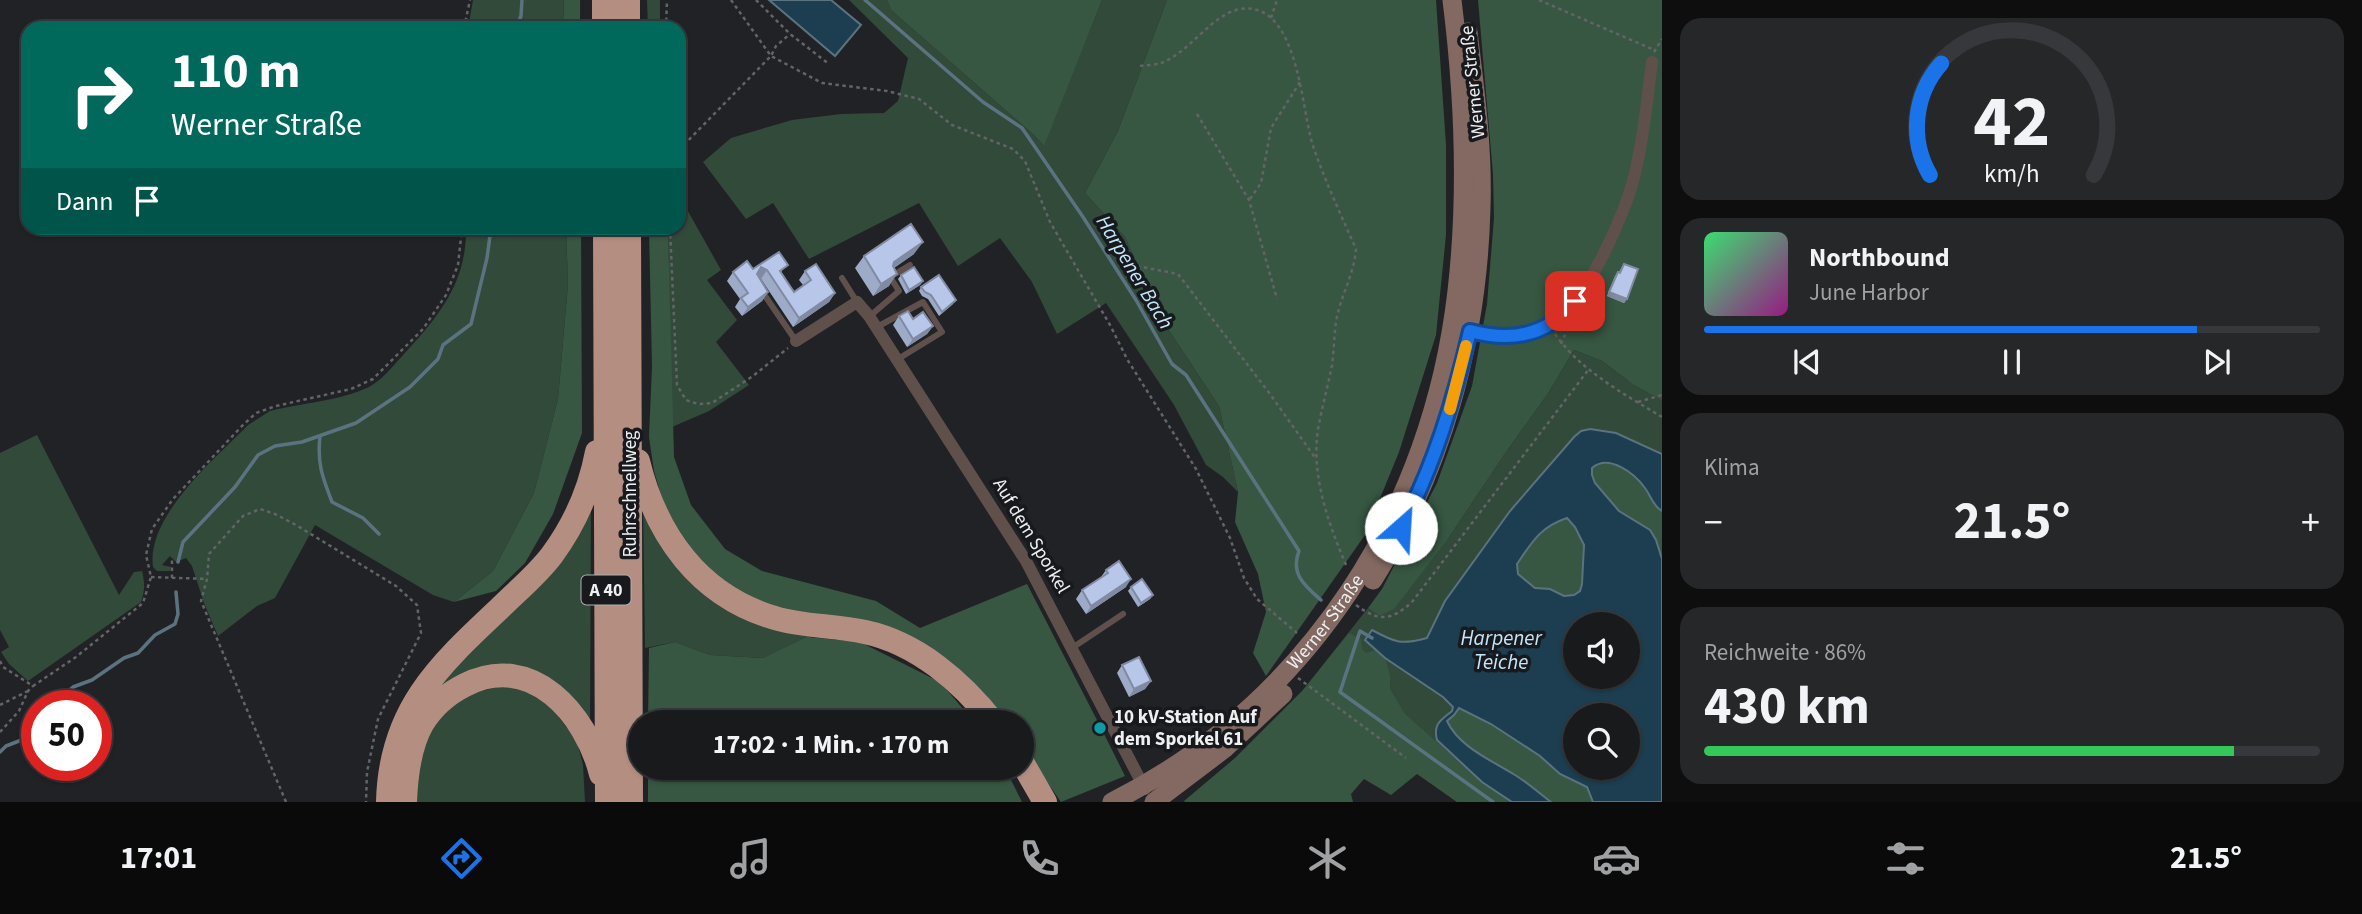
<!DOCTYPE html>
<html lang="de">
<meta charset="utf-8">
<style>
body{margin:0;font-family:"Source Sans 3",sans-serif;background:#262729;color:#f1f3f6;height:100vh;display:flex;flex-direction:column;font-size:26px;white-space:nowrap}
*{box-sizing:border-box;margin:0}
p{font-size:23px;color:#9fa1a3}
.icon{flex:none;width:38px;height:38px;fill:none;stroke:currentColor;stroke-width:2;stroke-linecap:round;stroke-linejoin:round}
.map{position:relative;flex:1;overflow:hidden}
.panel{display:flex;flex-direction:column;gap:18px;padding:18px;background:#0e0e0f;width:700px}
.panel>*{flex:none}
.top-card{position:absolute;left:21px;top:21px;width:665px;height:214px;border-radius:21px;box-shadow:0 2px 5px #0004,0 0 0 2px #37383b;background:#00695c;color:#fff;overflow:hidden}
.buttons{position:absolute;left:1563px;top:612px;display:grid;gap:14px}
.buttons a{display:grid;place-items:center;width:77px;height:77px;border-radius:50%;background:#191a1c;box-shadow:0 2px 5px #0004,0 0 0 2px #37383b;font-size:35px}
.speed{position:absolute;left:21px;top:690px;display:flex;gap:14px;font-size:35px;font-weight:700;text-align:center}
.speed>*{display:grid;place-content:center;width:91px;height:91px;border-radius:50%;background:#191a1c;box-shadow:0 2px 5px #0004,0 0 0 2px #37383b;line-height:1}
.speed .limit{border:10px solid #d22;background:#fff;color:#111}
.pin{position:absolute;display:grid;place-items:center;width:60px;height:60px;color:#fff;margin:-30px;border-radius:14px;box-shadow:0 4px 10px #0006}
.me{position:absolute;width:77px;margin:-38px;rotate:26deg;stroke-linejoin:round;filter:drop-shadow(0 0 5px #0008)}
.turn{display:flex;align-items:center;gap:24px;height:147px;padding:0 35px;font-size:32px}
.turn .icon{width:91px;height:91px;stroke-width:2.5}
.turn b{display:block;font-size:49px;line-height:60px}
.then{display:flex;align-items:center;height:66px;padding:0 35px;background:#0003;gap:14px;font-size:26px}
.big{font-size:52px;font-weight:700;line-height:1.1}
.panel .tile{flex:1;display:flex;flex-direction:column;justify-content:center;gap:10px;min-width:0;padding:0 24px;border-radius:21px;background:#262729}
.panel .dial{align-items:center;gap:0}
.dial svg{height:182px;overflow:visible;fill:none;stroke:#37383b;stroke-width:7;stroke-linecap:round;text-anchor:middle}
.dial text{fill:#f1f3f6;stroke:none}
.song{display:flex;align-items:center;gap:21px}
.cover{width:84px;height:84px;border-radius:10px;background:linear-gradient(135deg,hsl(140 70% 55%),hsl(310 70% 35%))}
.played{height:7px;border-radius:4px;background:linear-gradient(90deg,#1a73e8 80%,#37383b 80%)}
.keys{display:flex;justify-content:space-around;direction:ltr}
.heat{display:flex;justify-content:space-between;align-items:center;font-size:38px;direction:ltr}
.charge{height:10px;border-radius:5px;background:linear-gradient(90deg,#34c759 86%,#37383b 0)}
.trip{position:absolute;left:628px;top:710px;width:406px;height:70px;border-radius:35px;background:#191a1c;box-shadow:0 2px 5px #0004,0 0 0 2px #37383b;font-weight:700;line-height:70px;text-align:center}
.tabs{display:flex;height:112px;justify-content:space-around;align-items:center;background:#0a0a0b;color:#9fa1a3}
.tabs .icon{width:49px;height:49px}
.tabs .current{color:#1a73e8}
.tabs b{font-size:32px;color:#f1f3f6}
main{display:flex;flex:1;min-height:0}
.map>svg:first-child{display:block}
</style>
<main>
<div class="map">
<svg width="1662" height="802" viewBox="0 0 1662 802">
<rect width="100%" height="100%" fill="#212226"/>
<path fill="#314a3a" fill-rule="evenodd" d="M473,0H564L563,28H468Z
M647,0H660V28H648Z
M849,0H887L891,10L1034,135L1043,145L1102,0H1167L1118,131L1085,193L1125,237L1162,320L1219,406L1238,492L1223,477L1206,465L1174,405L1106,303L1057,334L1032,282L1000,238L958,266L919,203L809,259L773,203L746,219L703,162L731,138L792,120L841,114L884,113L898,101L908,58Z
M680,197L721,270L707,280L737,320L716,342L749,385L709,411L672,427L668,228H679Z
M466,228H566L568,284L558,399L534,493L493,571L454,602L433,595L315,525L275,598L257,606L218,636L204,603L192,566L186,558L176,562L170,556L162,565L171,567L170,571H157L153,567C146,516 215,459 248,425L270,411C302,403 339,401 369,387C383,379 393,366 404,354C439,316 467,282 466,228Z
M1574,350L1602,361L1631,383L1662,377V802H1457L1303,690L1368,608L1379,616L1450,536L1506,452L1549,392ZM1575,625H1628V677H1575ZM1575,716H1628V768H1575Z
M37,435L119,595L134,572L142,571C145,583 145,590 141,602L28,681L9,664L1,652L9,647L0,630V453Z
M591,495L590,731L565,695L465,677L415,719Z
M643,498L819,634L763,658L710,655L675,642L645,648Z
M509,684L545,699L577,741L583,765L585,802H413L425,736L454,698Z"/>
<path fill="#375742" d="M564,0H580V28H563Z
M887,0H1102L1044,146L1034,135L891,10Z
M1167,0H1436L1446,145V235L1436,335L1399,452L1365,535L1266,676L1253,653L1266,612L1258,574L1235,522L1238,492L1219,406L1162,320L1125,237L1085,193L1118,131Z
M1478,0H1662V400L1631,383L1602,361L1574,350L1549,392L1506,452L1450,536L1394,609L1379,616L1368,608L1382,589L1437,483L1472,386L1487,304L1494,218L1493,174Z
M566,228H581L582,433L553,514L525,563L496,591L454,602L493,571L534,493L558,399L568,284Z
M649,228H668L674,457L691,505L725,549L762,571L876,601L920,628L1027,584L1099,724L1095,726L1099,733L1103,732L1125,776L1061,802L1022,746V723H1006L994,705L936,652L779,612L723,582L681,538L664,505L654,471L649,437L652,367Z
M1600,463C1620,463 1638,476 1648,493C1652,500 1654,506 1662,511V559L1656,540L1642,524L1623,515L1595,483L1592,475V468Z
M1567,518L1575,527L1584,545L1582,584L1580,591L1574,595L1564,596L1550,589L1535,588L1518,573L1517,564C1533,542 1540,528 1567,518Z
M1349,633L1361,639L1362,649L1366,653L1375,650L1385,658L1390,676V689L1405,714L1482,782L1512,802H1457L1417,774L1391,795L1364,779L1351,794L1353,802H1185L1184,801L1235,758L1303,690Z
M807,637L860,642L940,682L975,723H648L649,648L675,642L710,655L763,658Z
M1459,707L1491,724L1540,756L1560,774L1587,787L1593,802H1551L1518,777L1467,745L1452,731L1447,720L1454,715Z
M648,768H1005L1022,802H648Z"/>
<path fill="#1c3e50" stroke="#5b7380" stroke-width="2" fill-rule="evenodd" d="M769,0H831L861,25L835,56Z
M1590,429L1616,433L1662,454V511C1653,506 1651,496 1645,488C1635,474 1609,453 1592,468V475L1595,483L1619,511L1650,530L1656,540L1662,559V802H1593L1587,787L1560,774L1540,756L1491,724L1459,708L1454,715L1447,721C1459,747 1491,760 1515,775C1528,783 1539,793 1551,802H1512L1482,782L1437,740C1433,724 1440,721 1452,711L1453,707L1443,697L1385,658L1365,640L1372,630C1396,643 1401,645 1427,638L1445,601L1510,511L1574,437L1581,431ZM1567,518L1575,527L1584,545L1582,584L1580,591L1574,595L1564,596L1550,589L1535,588L1518,574L1517,564C1532,542 1540,527 1567,518ZM1575,625H1628V677H1575ZM1575,716H1628V768H1575Z"/>
<g fill="none" stroke-linecap="round" stroke-linejoin="round">
<path stroke="#5b7380" stroke-width="3.5" d="M865,0L983,102L1022,128L1083,217L1136,300L1172,364L1186,375L1299,551C1290,574 1305,586 1321,600
M516,28L521,16L522,0
M320,436C317,463 322,476 332,502L363,518L379,534
M178,562L183,542L235,487L258,455L275,446L302,442L356,423L410,387L438,359L443,345L471,324L487,258L491,228
M1372,638L1360,631L1340,692L1493,802
M53,705L73,687L92,680L124,658L138,653L155,635L175,624L178,614L176,592
M0,752L6,746L19,741L37,726"/>
<path stroke="#636467" stroke-width="2.5" stroke-dasharray="3.5 3.5" stroke-linecap="butt" d="M731,0L771,56L822,83L887,91L919,99L952,125L1013,149L1025,161L1050,222L1110,325L1127,359L1196,469L1230,538L1244,578L1257,599L1297,633
M756,0L790,34L829,64
M1539,0L1652,49
M1271,18L1277,0
M464,28L470,0
M666,28L667,0
M1654,52L1662,39
M1140,66C1147,65 1155,65 1161,63C1189,53 1212,14 1240,9C1299,0 1301,110 1313,146C1325,181 1341,215 1356,249C1354,275 1340,297 1336,322C1334,336 1334,351 1332,365C1328,386 1322,407 1318,429C1311,476 1328,522 1346,565
M1197,114L1249,200L1277,299
M679,150L771,56L776,46L790,34
M1250,199L1261,183L1271,128L1300,82
M670,228L677,385L686,400L698,404L712,403L753,376L788,348
M1137,266L1178,274L1270,394L1316,459
M1555,334C1581,371 1624,394 1662,417
M1561,344L1568,328
M1638,402L1662,395
M151,577L207,579
M172,578V559
M1356,605C1379,622 1391,621 1412,602L1589,369
M0,661L3,667L33,686L76,657L143,603L151,577L146,555L152,529L173,499L242,426L256,413L276,406L351,389L373,379L423,329L446,295L458,265L462,228
M1298,678L1406,758
M0,705L28,691
M0,732L19,711L28,691L33,686
M286,802L201,601L207,579L209,554L243,516L260,509L275,514L296,525L396,586L417,605L421,633L378,719L367,772L366,802"/>
<path stroke="#60504b" stroke-width="6" d="M842,278L857,302
M761,290L796,341
M870,316L899,291L890,277L910,265
M877,327L923,302L942,332L898,359
M1072,648L1123,614"/>
<path stroke="#60504b" stroke-width="12" d="M1462,330C1491,336 1517,340 1546,328C1582,313 1627,211 1635,173C1644,137 1647,99 1652,62
M796,341L857,302L869,316L1026,561L1145,789"/>
<g stroke="#836961" stroke-width="19">
<path d="M1373,580C1443,468 1478,338 1481,207C1483,148 1475,90 1468,32"/>
<path id="s1" d="M1112,802C1310,702 1432,510 1457,291C1468,195 1464,96 1452,0"/>
<path d="M1154,802L1224,749L1283,694"/>
</g>
<path stroke="#b58e82" stroke-width="24" d="M604,0V28
M628,0V28
M605,228L607,802
M629,228L631,802
M638,461C656,535 699,596 775,618C804,627 835,625 865,632C917,643 962,682 994,723
M1022,762L1045,802
M388,802C390,711 437,667 499,609C517,591 537,575 552,555C574,525 590,489 597,452
M405,802C406,776 409,747 422,724C433,706 447,694 465,685C532,651 586,714 601,774"/>
</g>
<path fill="#9daac8" d="M779,252L782,274L794,292L803,285L799,280L805,271L835,293L829,302L793,327L761,279L760,278L768,292L762,301L742,316L735,307L740,299L727,281L733,272L753,269Z
M914,254L894,268L889,286L873,296L855,268L864,256Z
M1624,264L1627,299L1624,303L1607,296L1615,276L1618,272H1619Z
M901,275L923,281L920,285L906,294L898,279Z
M921,287L953,304L939,316L928,299L922,296L919,291Z
M899,316L913,319L933,326L927,334L907,347L893,325Z
M1106,570L1126,587L1086,614L1076,599L1082,590L1101,577Z
M1131,587L1153,595L1150,599L1138,607L1128,591Z
M1122,665L1151,681L1145,689L1129,697L1117,673Z"/>
<path fill="#808ba3" d="M923,242L914,254L885,274L894,262Z
M761,267L767,270L761,279L755,276Z
M897,274L889,286L873,296L881,284Z
M923,281L920,285L906,294L909,290Z
M768,292L762,301L742,316L748,307Z
M1609,292L1627,299L1624,303L1607,296Z
M835,293L829,302L793,327L799,318Z
M933,326L927,334L907,347L913,339Z
M1131,579L1126,587L1086,614L1091,606Z
M1153,595L1150,599L1138,607L1141,603Z
M1151,681L1145,689L1129,697L1134,689Z"/>
<path fill="#b7c6e9" stroke="#808ba3" stroke-width="2" d="M911,224L923,242L894,262L893,266L897,274L881,284L864,256Z
M779,252L788,265L780,271L794,292L811,280L805,271L816,264L835,293L799,318L767,270L761,267L757,274L768,292L748,307L741,298L748,293L733,272L747,261L753,269Z
M1624,264L1638,269L1627,299L1609,292L1618,272L1620,273Z
M914,267L923,281L909,290L901,275Z
M939,275L956,300L942,312L931,295L925,292L921,287Z
M908,311L913,319L923,312L933,326L913,339L899,316Z
M1119,561L1131,579L1091,606L1082,590L1108,573L1106,570Z
M1142,579L1153,595L1141,603L1131,587Z
M1139,657L1151,681L1134,689L1122,665Z"/>
<g fill="none" stroke-linecap="round" stroke-linejoin="round">
<defs>
<path id="route" d="M1401,528C1434,466 1454,400 1470,331C1511,342 1548,336 1575,301"/>
</defs>
<use href="#route" stroke="#114b97" stroke-width="18"/>
<use href="#route" stroke="#1a73e8" stroke-width="12"/>
<path stroke="#f59e0b" stroke-width="12" d="M1450,409L1466,346"/>
</g>
<circle fill="#0f9aa8" stroke="#18191c" stroke-width="2.5" cx="1100" cy="728" r="7"/>
<g text-anchor="middle" dominant-baseline="central" stroke-width="7" stroke-linejoin="round" paint-order="stroke">
<rect fill="#18191c" stroke="#aeafb1" stroke-width="2" x="581.5" y="575.5" width="49" height="29" rx="5"/>
<g font-size="18" font-weight="bold" fill="#eeeff1">
<text x="606" y="590">A 40</text>
</g>
<g font-size="19" fill="#eeeff1" stroke="#18191c">
<text transform="translate(1473 82) rotate(-96)">Werner Straße</text>
<text transform="translate(630 494) rotate(-90)">Ruhrschnellweg</text>
<text transform="translate(1031 536) rotate(59)">Auf dem Sporkel</text>
<text stroke="none"><textPath href="#s1" startOffset="282">Werner Straße</textPath></text>
</g>
<g font-size="19" font-weight="bold" fill="#eeeff1" stroke="#18191c" text-anchor="start">
<text x="1114" y="717">10 kV-Station Auf<tspan x="1114" dy="22">dem Sporkel 61</tspan></text>
</g>
<g font-size="21" font-style="italic" fill="#c3e7fd" stroke="#18191c">
<text transform="translate(1135 272) rotate(59)">Harpener Bach</text>
<text x="1501" y="638">Harpener<tspan x="1501" dy="24">Teiche</tspan></text>
</g>
</g>
</svg>
<div class="buttons">
<a><svg class="icon" aria-label="sound" viewBox="0 0 24 24"><path d="M4 9h4l5-4v14l-5-4H4zM17 9q2 3 0 6"/></svg></a>
<a><svg class="icon" aria-label="search" viewBox="0 0 24 24"><circle cx="10" cy="10" r="6"/><path d="M15 15l6 6"/></svg></a>
</div>
<div class="speed"><div class="limit">50</div></div>
<div class="pin" style="left:1575px;top:301px;background:#d93025"><svg class="icon" aria-label="arrive" viewBox="0 0 24 24"><path d="M6 21V4h12l-3 4 3 4H6"/></svg></div>
<svg class="me" style="left:1401px;top:528px" viewBox="-20 -20 40 40"><circle r="19" fill="#fff"/><path d="M0-13L10 11 0 6-10 11z" fill="#1a73e8"/></svg>
<div class="trip">17:02 · 1 Min. · 170 m</div>
<div class="top-card">
<div class="turn"><svg class="icon" aria-label="right" viewBox="0 0 24 24"><path d="M7 20v-9h11M14 6l5 5-5 5"/></svg><div><b>110 m</b>Werner Straße</div></div>
<div class="then">Dann<svg class="icon" aria-label="arrive" viewBox="0 0 24 24"><path d="M6 21V4h12l-3 4 3 4H6"/></svg></div>
</div>
</div>
<section class="panel">
<div class="tile dial"><svg viewBox="0 0 100 80">
<path d="M14 69A42 42 0 1 1 86 69"/>
<path d="M14 69A42 42 0 0 1 19 20" stroke="#1a73e8"/>
<text x="50" y="56" font-size="32" font-weight="700">42</text>
<text x="50" y="72" font-size="11">km/h</text>
</svg></div>
<div class="tile">
<div class="song"><i class="cover"></i><div><b>Northbound</b><p>June Harbor</p></div></div>
<div class="played"></div>
<div class="keys"><svg class="icon" aria-label="previous" viewBox="0 0 24 24"><path d="M18 5L8 12l10 7zM5 5v14"/></svg><svg class="icon" aria-label="pause" viewBox="0 0 24 24"><path d="M8 5v14M16 5v14"/></svg><svg class="icon" aria-label="next" viewBox="0 0 24 24"><path d="M6 5l10 7-10 7zM19 5v14"/></svg></div>
</div>
<div class="tile"><p>Klima</p>
<div class="heat"><a>−</a><b class="big">21.5°</b><a>+</a></div>
</div>
<div class="tile"><p>Reichweite · 86%</p><b class="big">430 km</b><div class="charge"></div></div>
</section>
</main>
<nav class="tabs">
<b>17:01</b>
<svg class="icon current" aria-label="directions" viewBox="0 0 24 24"><path d="M12 3l9 9-9 9-9-9zM9 14v-3h6M13 9l2 2-2 2"/></svg>
<svg class="icon" aria-label="music" viewBox="0 0 24 24"><path d="M9 18V5l10-2v13"/><circle cx="6" cy="18" r="3"/><circle cx="16" cy="16" r="3"/></svg>
<svg class="icon" aria-label="phone" viewBox="0 0 24 24"><path d="M5 4h4l2 5-3 2q2 4 5 5l2-3 5 2v4C11 20 4 13 5 4z"/></svg>
<svg class="icon" aria-label="climate" viewBox="0 0 24 24"><path d="M12 3v18M4 7l16 10M4 17L20 7"/></svg>
<svg class="icon" aria-label="car" viewBox="0 0 24 24"><path d="M5 17H2v-5l4-1 3-4h7l3 4 3 1v5h-3M9 17h6M6 11h13"/><circle cx="7" cy="17" r="2"/><circle cx="17" cy="17" r="2"/></svg>
<svg class="icon" aria-label="filters" viewBox="0 0 24 24"><path d="M4 7h16M4 17h16"/><circle cx="9" cy="7" r="2"/><circle cx="15" cy="17" r="2"/></svg>
<b>21.5°</b>
</nav>
